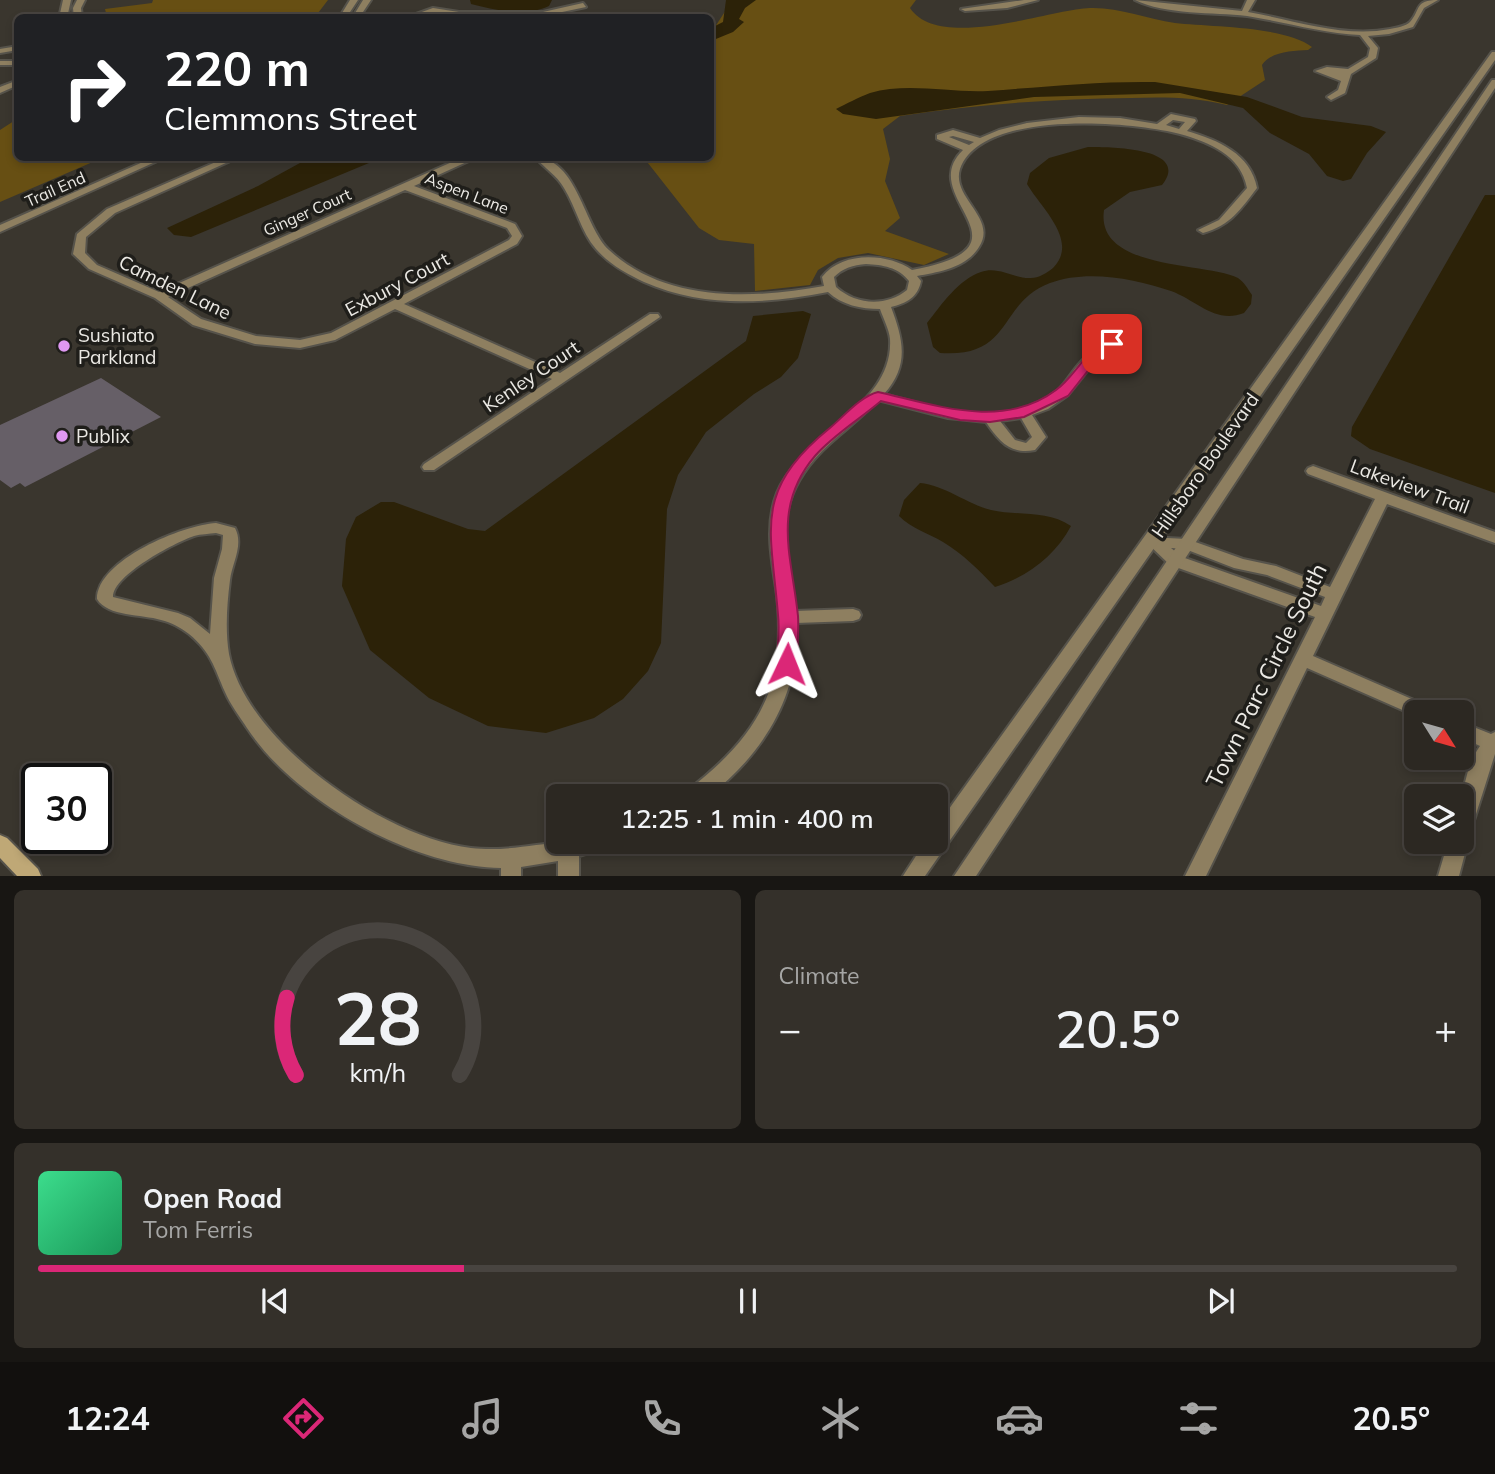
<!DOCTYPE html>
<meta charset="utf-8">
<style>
body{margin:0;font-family:Mulish,sans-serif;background:#34302a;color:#f1f3f6;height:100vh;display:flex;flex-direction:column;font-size:26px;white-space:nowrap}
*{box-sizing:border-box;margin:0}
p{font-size:23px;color:#a6a6a5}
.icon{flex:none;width:38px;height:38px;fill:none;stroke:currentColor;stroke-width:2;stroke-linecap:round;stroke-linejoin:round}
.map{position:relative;height:876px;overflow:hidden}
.sheet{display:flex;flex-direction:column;gap:14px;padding:14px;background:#181613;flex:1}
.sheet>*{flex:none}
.top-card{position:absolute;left:14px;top:14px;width:700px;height:147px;border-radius:10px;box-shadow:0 4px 10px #0003,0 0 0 2px #484440;background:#202124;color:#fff;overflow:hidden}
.needle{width:46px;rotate:127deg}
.tools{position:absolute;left:1404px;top:700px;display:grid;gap:14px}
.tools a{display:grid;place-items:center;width:70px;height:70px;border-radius:10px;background:#2c2822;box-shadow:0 4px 10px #0003,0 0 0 2px #484440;font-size:35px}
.speed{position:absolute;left:21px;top:763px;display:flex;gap:14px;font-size:35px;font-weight:700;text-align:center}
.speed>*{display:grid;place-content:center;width:91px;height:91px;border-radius:50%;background:#2c2822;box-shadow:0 4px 10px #0003,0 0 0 2px #484440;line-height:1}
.speed .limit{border:4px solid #111;border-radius:10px;background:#fff;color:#111}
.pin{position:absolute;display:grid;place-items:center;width:60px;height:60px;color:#fff;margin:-30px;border-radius:14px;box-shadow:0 4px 10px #0006}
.me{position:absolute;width:77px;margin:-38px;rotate:2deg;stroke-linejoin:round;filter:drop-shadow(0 0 5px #0008)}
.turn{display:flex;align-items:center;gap:24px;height:147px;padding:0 35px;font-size:32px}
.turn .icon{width:91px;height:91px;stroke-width:2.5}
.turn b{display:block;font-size:49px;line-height:60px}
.big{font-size:52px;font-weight:600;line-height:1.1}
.sheet .widget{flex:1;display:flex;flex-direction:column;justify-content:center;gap:10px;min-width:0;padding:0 24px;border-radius:10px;background:#34302a}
.sheet .dial{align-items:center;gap:0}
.dial svg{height:182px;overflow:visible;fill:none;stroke:#484440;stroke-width:7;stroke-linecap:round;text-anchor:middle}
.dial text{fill:#f1f3f6;stroke:none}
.song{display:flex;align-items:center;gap:21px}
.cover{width:84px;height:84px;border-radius:10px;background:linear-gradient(135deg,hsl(150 70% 55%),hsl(150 70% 35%))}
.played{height:7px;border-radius:4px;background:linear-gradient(90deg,#db2777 30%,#484440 30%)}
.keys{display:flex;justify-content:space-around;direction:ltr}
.heat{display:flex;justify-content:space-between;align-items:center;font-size:38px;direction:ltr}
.sheet .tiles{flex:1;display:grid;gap:14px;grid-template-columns:1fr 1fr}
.widget:last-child{grid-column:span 2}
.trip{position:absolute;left:546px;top:784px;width:402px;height:70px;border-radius:10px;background:#2c2822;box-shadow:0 4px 10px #0003,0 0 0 2px #484440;font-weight:600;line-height:70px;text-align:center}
.dock{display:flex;height:112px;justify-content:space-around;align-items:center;background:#12100e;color:#a6a6a5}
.dock .icon{width:49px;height:49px}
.dock .selected{color:#db2777}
.dock b{font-size:32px;color:#f1f3f6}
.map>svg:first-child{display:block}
</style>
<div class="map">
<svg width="1495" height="876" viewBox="0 0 1495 876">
<rect width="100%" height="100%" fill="#3a362e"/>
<path fill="#674f13" d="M153,0H328L315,17H107L105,9L152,3Z
M728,0H916L910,8C939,52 1051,9 1090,8C1118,7 1147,19 1175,23C1210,27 1285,26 1312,47L1308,50C1293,51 1271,51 1262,65L1265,80L1227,105C1193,97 1165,97 1131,98C1054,99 977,104 900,116L883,129L890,159L885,181L900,218L885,231L949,254L924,265L868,253L838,258L818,270L810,285L755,291L754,244L719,240L699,228L644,158H710L711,33L726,10Z
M17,119L18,158H102L0,202V130Z"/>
<path fill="#2c2208" d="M470,0H552L549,6C525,17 495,10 471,4Z
M726,0H756L745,8L739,19L744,22L733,32L711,41V28L723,22Z
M1155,82L1247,97L1302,117L1371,126L1386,132L1367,153L1351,179L1343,181L1327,176L1309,154L1270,133L1243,108L1180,93L1034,97L876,119L843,114L836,109C846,104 859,97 870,93C908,82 949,93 988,91C1044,87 1099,81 1155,82Z
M1088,147C1108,147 1192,147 1162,185L1130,192L1104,210C1095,271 1208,262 1238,278C1244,282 1248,289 1252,295L1251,304L1244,313C1215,324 1198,301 1171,291C1136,279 1087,269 1050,283C997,303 1014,358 940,353L933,347L927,323C941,305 959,279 981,272C998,266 1013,278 1029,278C1037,279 1047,273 1053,268C1080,241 1040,207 1027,184L1030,173L1049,158Z
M309,158H381L191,237L174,235L167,228L258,186Z
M1485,195H1495V493L1370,449L1351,436L1352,427Z
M803,311L811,314L798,358L781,377L754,394L706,432L678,475L667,509L661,643L648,671L623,699L594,718L546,733L488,726L429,698L370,650L342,586L346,539L356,517L381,502H394L468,529L485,531L746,341L753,316Z
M920,483C944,485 967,504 991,510C1018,516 1047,510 1071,526C1055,556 1027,577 995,587C979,570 963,554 943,542C928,533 912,529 899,516L904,500Z"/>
<path fill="#665f67" d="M101,378L161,417L25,487L20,483L11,488L0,480V425Z"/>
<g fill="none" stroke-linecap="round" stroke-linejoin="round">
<defs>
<path id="minor" d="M63,0H71L67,18H59Z
M77,0H85L81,8L82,18H74L73,8Z
M1024,0H1038L1007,8L965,11L961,9Z
M1135,0L1242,11L1247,0H1255L1248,12C1294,20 1344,38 1390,29C1396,28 1406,26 1410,22C1421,10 1414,0 1438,0L1424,8L1413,27L1389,34L1368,36L1378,48L1376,58L1351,74L1345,93L1331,100L1327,97L1338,90L1341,81L1315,71L1327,67L1348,69L1368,57L1370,48L1360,35C1322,33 1285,22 1247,16C1214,12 1165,15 1135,0Z
M583,3L586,7L543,16L456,18L454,15L433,12L417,18H405L433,8L459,12H543Z
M18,46V50L0,53V49Z
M0,61H18V65H0Z
M18,80V85L0,93V87Z
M1171,114L1195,119L1196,121L1187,131C1218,140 1251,154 1257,188C1240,210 1231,225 1203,233L1198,230L1219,220L1247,188C1241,155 1209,142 1180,134C1132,121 981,109 960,169C951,198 998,218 979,247C966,268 939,272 917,276L921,281C918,297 907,303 891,307C903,339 910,365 884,394C941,410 1008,430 1058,390C1066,383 1071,373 1078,365C1090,351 1106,342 1117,327L1121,326L1127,330L1117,343L1088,370L1068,395L1048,409L1032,415L1046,437L1035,450C1010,455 999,441 986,422L948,418L878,400C861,419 840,433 822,451C769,505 788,544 795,611L853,609L859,611L861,615L859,619L853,621L796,623C801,694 763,754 709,796H685L688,790C761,734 789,682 776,588C771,557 765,523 777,493C801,434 894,407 890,339C889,329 883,318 880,309C861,309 842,305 828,292C766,304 703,308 644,282C627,274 609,264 596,249C581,232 576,207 564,188C557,175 544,168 536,158C577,158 584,227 609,250C666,303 753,299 824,286L822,277C842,251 888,253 912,270C1042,246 913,198 963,150L937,139V135L953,130L980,138L999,130L1027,123L1079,117L1120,118L1157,124ZM1173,120L1185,122L1179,129L1166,125ZM953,136L974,142L969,145L949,137ZM866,264C883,265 898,267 909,281L907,290C886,307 856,305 836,287L834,277C843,268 853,265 866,264ZM1021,418L1032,437L1026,443L1015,440L1000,421Z
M225,158H237L115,213L86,237L85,253L97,265L159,292L461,158H472L471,160L414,186L515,224L522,236L517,244L404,304L560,373L650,314H658L660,317L434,470H424L422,467L424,464L552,379L395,309L335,340L300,348L255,344L193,325L155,298L89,269L73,254L77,234L107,209ZM405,190L507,228L512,236L509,240L331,333L300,340L256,336L201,319L168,297Z
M1313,466L1495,532V543L1387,504L1313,656L1430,707L1433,712H1416V716L1307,668L1206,876H1185L1315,617L1170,565L1145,541L1147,537L1187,539L1243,559L1276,566L1330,587L1375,499L1308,474L1306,471L1308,468ZM1171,548L1185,549L1234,568L1267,575L1325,597L1321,606L1182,557Z
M216,523L235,528C244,545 232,563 230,580C227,604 225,630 229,654C246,742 385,838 471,848C506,852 532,844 566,842C580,841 594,842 608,842L605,848L579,856V876H558V861L521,867V876H501V868C413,867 295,801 247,728C240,717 230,704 225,692C214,667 211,652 189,634C181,628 171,622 161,620C142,614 108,617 97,599C97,560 183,525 216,523ZM216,533L223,535L222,549L214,578L210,634L190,618L178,613L113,597C113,575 174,543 194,536C201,534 209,534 216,533Z
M1461,722L1491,734L1495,732V754L1471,830L1466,837L1468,842L1459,876H1438L1448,842H1461C1461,810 1461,773 1480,746L1461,737Z"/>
<path id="tertiary" d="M350,0H358L346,18H339Z
M363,0H371L359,18H352Z
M1492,52H1495V60L925,876H903L925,842H936V827Z
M1492,80H1495V88L976,876H954Z
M152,158H164L0,232V225Z"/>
<path id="secondary" d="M0,835L7,838L38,869L41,876H17L0,858Z"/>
</defs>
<use href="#minor" stroke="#56534b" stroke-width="4"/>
<use href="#tertiary" stroke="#56534b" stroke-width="4"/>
<use href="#secondary" stroke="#56534b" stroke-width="4"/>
<use href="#minor" fill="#8e7f60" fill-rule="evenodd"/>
<use href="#tertiary" fill="#8e7f60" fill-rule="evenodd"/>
<use href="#secondary" fill="#bfa876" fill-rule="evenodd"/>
</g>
<path fill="#db2777" stroke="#8e194d" stroke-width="2" d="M1112,340L1119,344L1117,347L1087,372L1068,396L1024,417L990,422L960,420L881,401C860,419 832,436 815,456C771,508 792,557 798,616C799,631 797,648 797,664L794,669H780L777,664C777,648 780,631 778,615C771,527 752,491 831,427C844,416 861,396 878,392C936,405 1003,430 1056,390C1076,376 1086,347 1112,340Z"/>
<g fill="#df98f1" stroke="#1f1e1a" stroke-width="2.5">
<circle cx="64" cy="346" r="7"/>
<circle cx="62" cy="436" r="7"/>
</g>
<g text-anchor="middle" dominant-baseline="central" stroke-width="7" stroke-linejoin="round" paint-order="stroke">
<g font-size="16" fill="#ebe9e4" stroke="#1f1e1a">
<text transform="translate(55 189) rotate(-24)">Trail End</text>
<text transform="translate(467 193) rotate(21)">Aspen Lane</text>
<text transform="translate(307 212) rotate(-24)">Ginger Court</text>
</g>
<g font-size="19" fill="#ebe9e4" stroke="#1f1e1a">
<text transform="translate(397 284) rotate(-28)">Exbury Court</text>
<text transform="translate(175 287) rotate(26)">Camden Lane</text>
<text transform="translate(531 376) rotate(-34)">Kenley Court</text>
<text transform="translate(1205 465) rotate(-55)">Hillsboro Boulevard</text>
<text transform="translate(1410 486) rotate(20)">Lakeview Trail</text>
</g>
<g font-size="19" fill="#ebe9e4" stroke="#1f1e1a" text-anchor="start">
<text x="78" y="335">Sushiato<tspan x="78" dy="22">Parkland</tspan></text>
<text x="76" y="436">Publix</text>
</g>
<g font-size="23" fill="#ebe9e4" stroke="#1f1e1a">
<text transform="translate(1266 675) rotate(-64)">Town Parc Circle South</text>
</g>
</g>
</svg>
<div class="tools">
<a><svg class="needle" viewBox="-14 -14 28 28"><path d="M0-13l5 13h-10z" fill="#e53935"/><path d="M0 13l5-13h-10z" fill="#a6a6a5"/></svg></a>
<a><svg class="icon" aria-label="layers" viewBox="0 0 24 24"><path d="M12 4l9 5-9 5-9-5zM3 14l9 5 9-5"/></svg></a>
</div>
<div class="speed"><div class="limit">30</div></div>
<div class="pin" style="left:1112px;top:344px;background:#d93025"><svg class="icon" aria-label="arrive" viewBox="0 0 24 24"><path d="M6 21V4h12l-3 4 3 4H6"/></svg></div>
<svg class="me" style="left:787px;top:664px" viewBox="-20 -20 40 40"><path d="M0-17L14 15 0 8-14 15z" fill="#db2777" stroke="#fff" stroke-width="4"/></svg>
<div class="trip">12:25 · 1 min · 400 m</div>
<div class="top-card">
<div class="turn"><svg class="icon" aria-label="right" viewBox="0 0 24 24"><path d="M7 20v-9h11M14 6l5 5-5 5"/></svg><div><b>220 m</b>Clemmons Street</div></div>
</div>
</div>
<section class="sheet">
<div class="tiles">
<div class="widget dial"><svg viewBox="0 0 100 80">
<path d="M14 69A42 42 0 1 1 86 69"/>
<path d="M14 69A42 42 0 0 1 10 35" stroke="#db2777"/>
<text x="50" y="56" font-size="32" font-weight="700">28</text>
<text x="50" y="72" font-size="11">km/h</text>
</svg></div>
<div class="widget"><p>Climate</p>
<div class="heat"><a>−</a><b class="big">20.5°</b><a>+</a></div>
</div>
<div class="widget">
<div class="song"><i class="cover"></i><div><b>Open Road</b><p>Tom Ferris</p></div></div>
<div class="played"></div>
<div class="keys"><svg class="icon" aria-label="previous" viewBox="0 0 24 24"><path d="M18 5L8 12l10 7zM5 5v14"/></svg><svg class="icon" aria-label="pause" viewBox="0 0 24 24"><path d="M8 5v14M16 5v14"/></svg><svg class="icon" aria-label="next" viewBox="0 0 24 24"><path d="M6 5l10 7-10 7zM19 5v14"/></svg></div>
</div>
</div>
</section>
<nav class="dock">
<b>12:24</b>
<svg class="icon selected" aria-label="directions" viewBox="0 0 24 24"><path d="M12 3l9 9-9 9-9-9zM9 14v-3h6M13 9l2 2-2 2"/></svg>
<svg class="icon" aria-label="music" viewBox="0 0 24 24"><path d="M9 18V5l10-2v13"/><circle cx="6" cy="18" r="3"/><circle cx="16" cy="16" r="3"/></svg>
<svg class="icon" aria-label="phone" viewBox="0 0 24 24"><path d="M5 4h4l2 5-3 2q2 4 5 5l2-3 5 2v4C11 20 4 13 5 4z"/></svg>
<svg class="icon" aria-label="climate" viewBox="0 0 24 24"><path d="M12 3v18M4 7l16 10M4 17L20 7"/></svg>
<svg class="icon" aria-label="car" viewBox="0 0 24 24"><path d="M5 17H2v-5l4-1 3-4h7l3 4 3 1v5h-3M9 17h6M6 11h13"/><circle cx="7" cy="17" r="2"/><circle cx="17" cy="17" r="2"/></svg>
<svg class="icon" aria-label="filters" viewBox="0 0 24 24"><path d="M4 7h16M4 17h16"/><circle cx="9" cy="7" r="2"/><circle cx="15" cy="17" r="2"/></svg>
<b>20.5°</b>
</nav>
